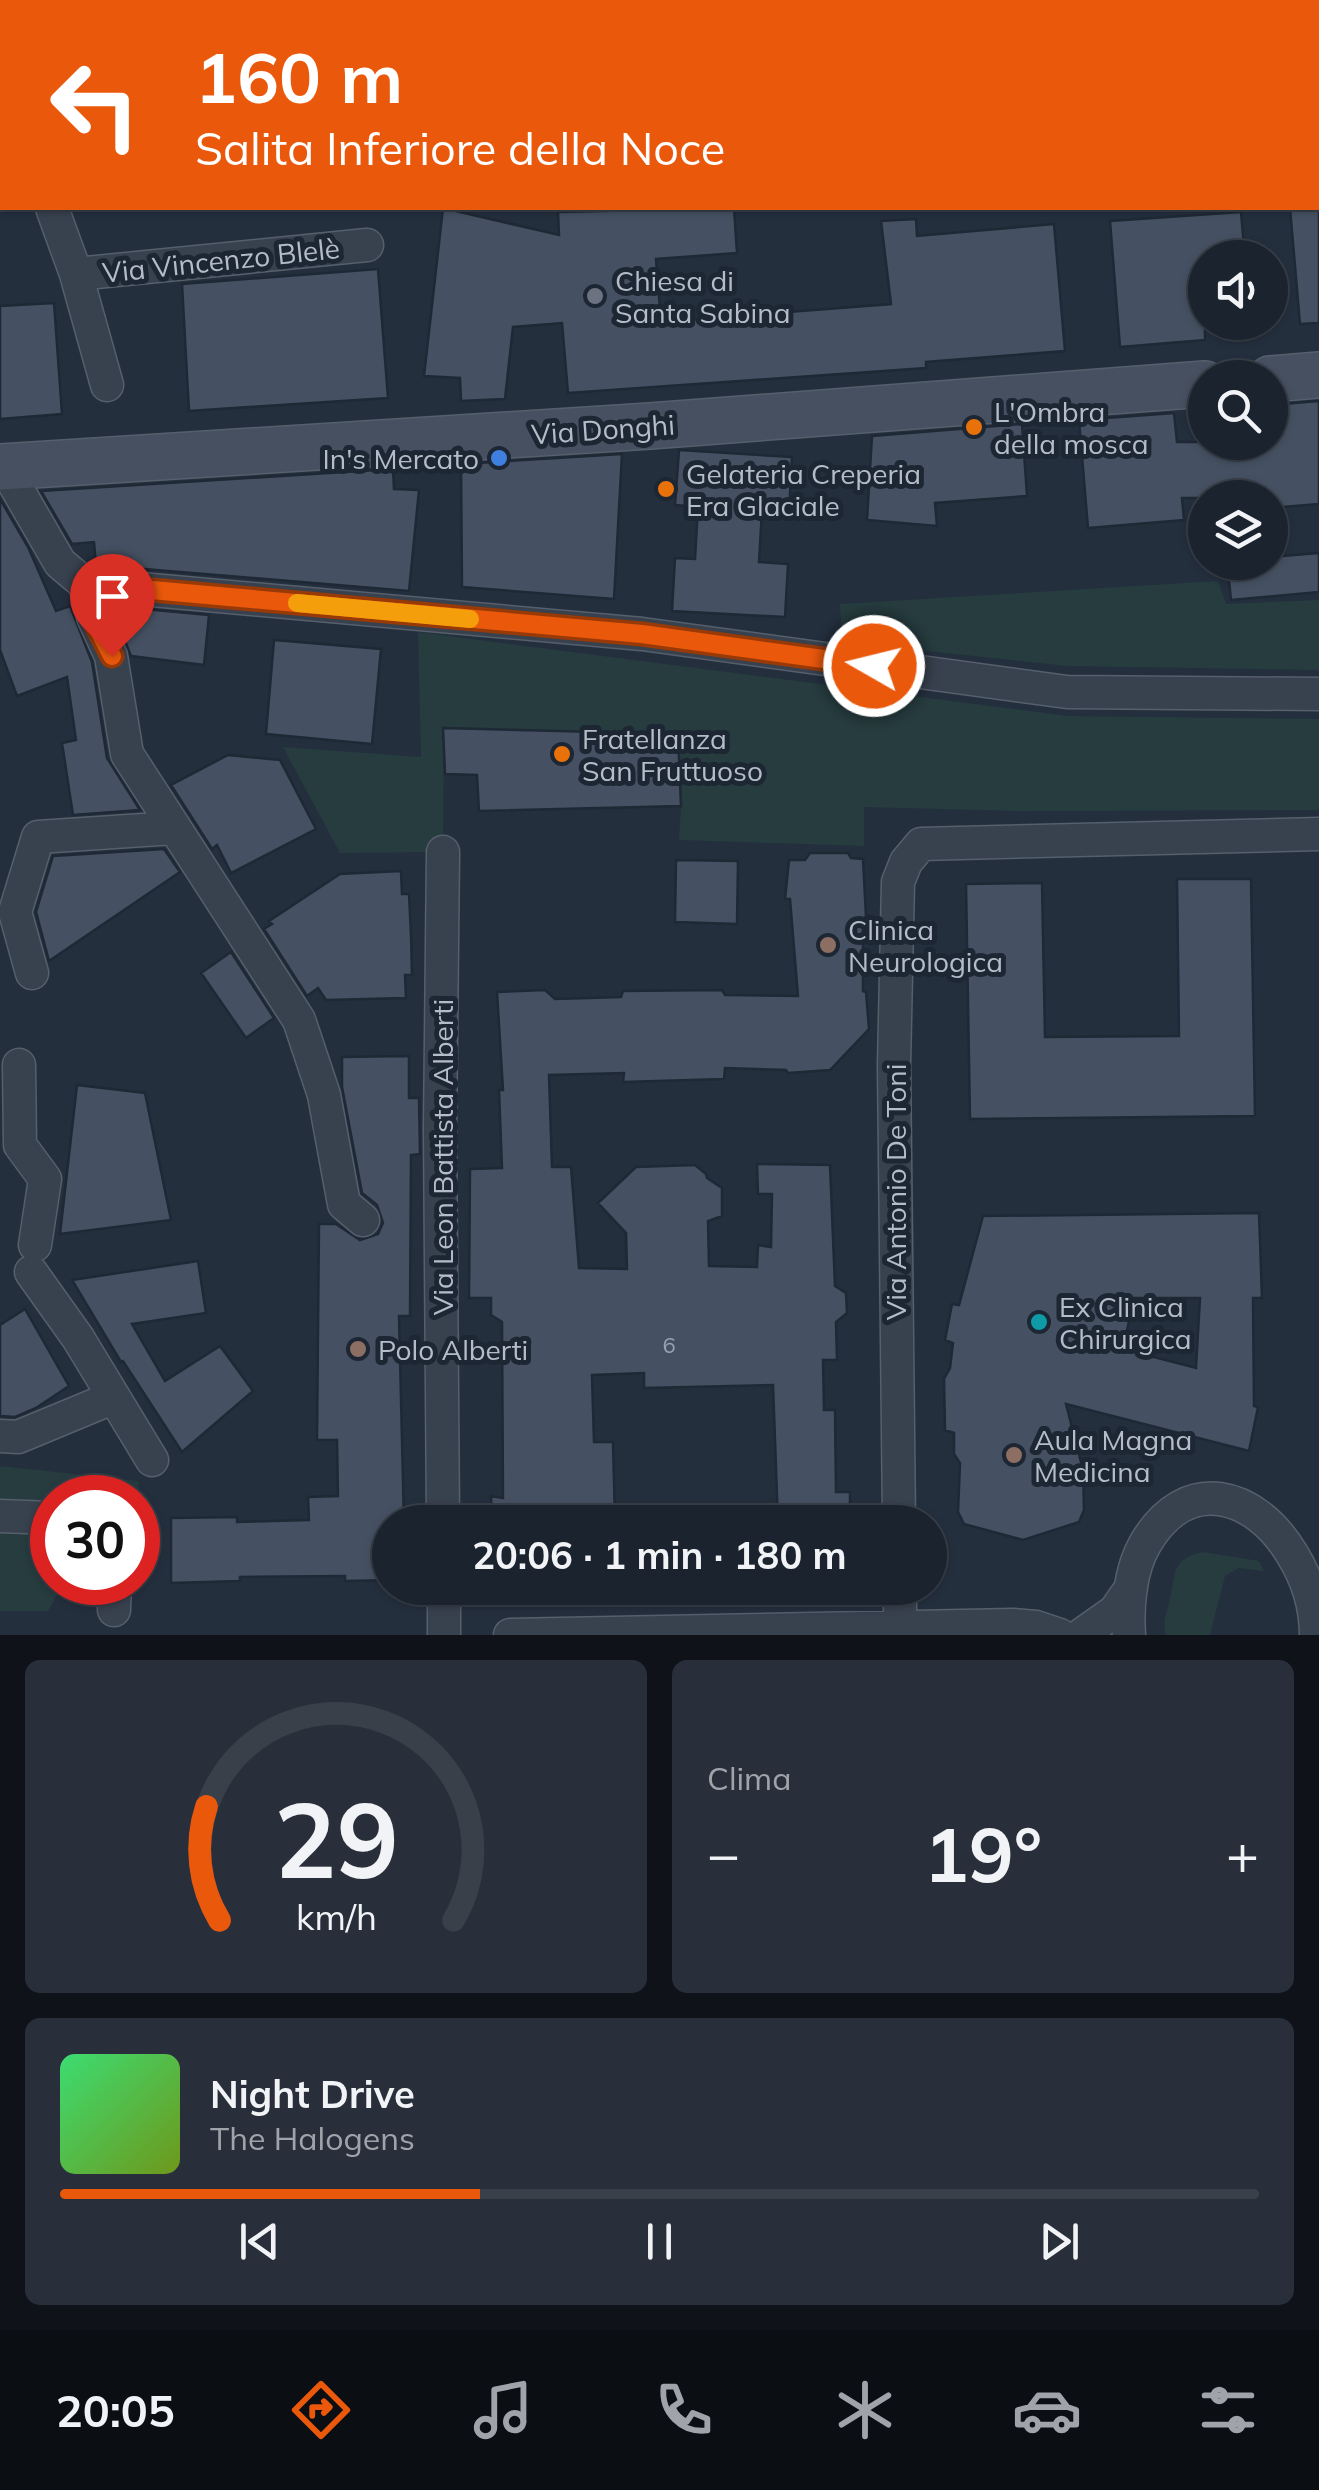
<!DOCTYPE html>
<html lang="it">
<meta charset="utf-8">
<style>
body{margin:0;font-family:Mulish,sans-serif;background:#282f3a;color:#f1f3f6;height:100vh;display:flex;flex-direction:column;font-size:38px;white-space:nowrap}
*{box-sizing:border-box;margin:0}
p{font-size:32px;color:#a0a4aa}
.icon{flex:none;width:55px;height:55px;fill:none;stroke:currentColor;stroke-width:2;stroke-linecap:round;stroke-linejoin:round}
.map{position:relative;height:1635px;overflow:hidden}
.drawer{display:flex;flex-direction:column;gap:25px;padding:25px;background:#0f1319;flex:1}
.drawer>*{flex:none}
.guide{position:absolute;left:0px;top:0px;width:1320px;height:210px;box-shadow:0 2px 8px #0004,0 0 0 2px #39404a;background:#ea580c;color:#fff;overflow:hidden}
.fabs{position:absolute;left:1188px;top:240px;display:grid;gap:20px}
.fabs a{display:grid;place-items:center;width:100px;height:100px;border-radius:50%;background:#1b232e;box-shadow:0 2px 8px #0004,0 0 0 2px #39404a;font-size:50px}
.speed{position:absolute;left:30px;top:1475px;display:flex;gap:20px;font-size:50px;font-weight:700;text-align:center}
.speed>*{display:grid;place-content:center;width:130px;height:130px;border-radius:50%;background:#1b232e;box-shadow:0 2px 8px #0004,0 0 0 2px #39404a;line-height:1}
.speed .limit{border:15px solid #d22;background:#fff;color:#111}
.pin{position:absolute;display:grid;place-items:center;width:85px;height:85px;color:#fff;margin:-102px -42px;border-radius:50% 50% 50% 0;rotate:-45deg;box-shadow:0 0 10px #0007}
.pin .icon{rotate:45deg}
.me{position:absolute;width:110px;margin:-55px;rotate:278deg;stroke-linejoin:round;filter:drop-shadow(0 0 8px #0008)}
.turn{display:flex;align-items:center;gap:35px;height:210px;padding:0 30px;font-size:45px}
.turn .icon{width:130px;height:130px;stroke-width:2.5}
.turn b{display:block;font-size:70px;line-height:85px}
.big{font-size:75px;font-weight:700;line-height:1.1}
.drawer .card{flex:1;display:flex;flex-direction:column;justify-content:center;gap:15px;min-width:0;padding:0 35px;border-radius:15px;background:#282f3a}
.drawer .dial{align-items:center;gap:0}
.dial svg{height:260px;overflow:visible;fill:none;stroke:#39404a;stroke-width:7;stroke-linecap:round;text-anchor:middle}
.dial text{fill:#f1f3f6;stroke:none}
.song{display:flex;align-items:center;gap:30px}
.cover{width:120px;height:120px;border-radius:15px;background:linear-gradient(135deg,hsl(140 70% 55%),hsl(80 70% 35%))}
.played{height:10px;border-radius:5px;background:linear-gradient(90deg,#ea580c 35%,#39404a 35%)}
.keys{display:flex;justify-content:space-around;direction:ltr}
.heat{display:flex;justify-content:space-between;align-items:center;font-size:55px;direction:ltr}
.drawer .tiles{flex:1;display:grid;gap:25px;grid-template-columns:1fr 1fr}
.card:last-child{grid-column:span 2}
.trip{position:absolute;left:372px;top:1505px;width:575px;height:100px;border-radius:50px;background:#1b232e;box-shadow:0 2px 8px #0004,0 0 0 2px #39404a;font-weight:700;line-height:100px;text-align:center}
.tab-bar{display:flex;height:160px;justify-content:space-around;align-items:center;background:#0b0e12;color:#a0a4aa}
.tab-bar .icon{width:70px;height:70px}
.tab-bar .on{color:#ea580c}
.tab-bar b{font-size:45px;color:#f1f3f6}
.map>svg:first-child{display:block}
</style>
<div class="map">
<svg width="1319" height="1635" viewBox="0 0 1319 1635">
<rect width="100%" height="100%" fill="#242f3e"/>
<path fill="#263c3f" d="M1218,581L1226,604L1319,600V670L1068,666L842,642L840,604Z
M418,632L1068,716L1319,719V810L1019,811L864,807V846L679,840L681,806L678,734L444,728L443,852L340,853L283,747L421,757Z
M0,1466L139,1481L138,1502V1498H52V1582L133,1583V1587L62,1586L48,1611H0Z
M1203,1552L1259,1561L1264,1571L1239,1568L1225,1576L1210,1635H1166C1162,1621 1166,1616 1169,1603C1177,1575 1168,1560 1203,1552Z"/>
<path fill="#455162" stroke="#1f2835" stroke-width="2.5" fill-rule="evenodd" d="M443,208L559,235L558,212L734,208L737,253L656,259L661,322L891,304L881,221L916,219L917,236L1054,224L1065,351L926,362V368L568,393L562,323L513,327L505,399L461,401L460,378L424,376Z
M1290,208H1319V323L1300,324Z
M1241,212L1245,258H1205V340L1120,347L1110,221Z
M378,269L388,398L189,411L182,284Z
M54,303L62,414L0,419V306Z
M1319,401V504L1270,508V498H1182L1184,520L1088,528L1079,420L1174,413L1177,442H1270V405Z
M1022,424L1027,496L935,503L937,526L867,520L872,436Z
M679,450L792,457L789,512L762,510L759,562L788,564L785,617L672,611L675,558L695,559L698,507L675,505Z
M622,454L614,599L462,587L461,464Z
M393,469L394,489L419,490L409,591L96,565L94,542L72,544L41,491Z
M0,499L28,547L56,611L70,606L92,662L107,758L140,810L73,815L62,743L76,740L67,677L17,696L0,650Z
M1319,553V592L1231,600L1227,562H1270V557Z
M111,606L209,615L204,665L131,656Z
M274,640L381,649L372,744L266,734Z
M443,728L678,734L681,806L479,811L477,775L445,774Z
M228,755L280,760L316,829L231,873L217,845L212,849L171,785Z
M164,849L180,872L49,961L36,912L53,856Z
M810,853H848L851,858L863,859L866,916L863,921V991L866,992L869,1029L830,1070L788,1073L786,1070L725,1068L724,1079L623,1082L624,1073L549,1075L552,1167H571L579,1268L627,1269L626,1233L598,1203L636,1167L695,1165L706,1174L707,1178L722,1188V1216L708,1221L709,1266L757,1267L758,1245L771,1247L772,1194H758L757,1164L830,1165L835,1286L846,1293L847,1313L836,1322L837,1360H823L824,1410H835L836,1492H850V1522H778L773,1385L644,1388V1373L592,1375L594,1442H613L615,1522H492L491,1496L503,1498L502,1322L491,1315V1298H469L470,1169L502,1168L499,1090H503L497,992L545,990L555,999L621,997L623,991L722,990L725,995L798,996L790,899H785L789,860H805Z
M676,860L738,861L737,924L675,922Z
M401,871L402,894H409L411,935L412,975H405L406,998L326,1000L318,988L307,996L264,929L272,924L269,921L340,874Z
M1177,879H1251L1255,1116L970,1119L966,884L1042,883L1045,1037L1179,1036Z
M231,952L274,1018L246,1038L201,973Z
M409,1056V1098H419L420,1154L411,1155L410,1316H399L404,1522H390V1580L345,1581V1576L240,1577V1581L171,1583V1518L237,1517V1522L309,1520L308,1497L338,1496L337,1440H317L319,1224H336L360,1240L378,1234L383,1223L377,1205L362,1193L342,1087V1057Z
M77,1085L145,1093L171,1220L60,1234Z
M1259,1213L1262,1298H1253L1254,1406L1258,1407L1249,1451L1066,1404L1083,1470L1084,1510L1079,1522L1023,1540L964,1524L958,1512L960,1463L954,1454V1433L945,1430L944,1379L950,1368L953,1343L945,1340L952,1304L959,1305L983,1216ZM1134,1298H1200L1196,1368L1123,1349Z
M198,1261L206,1313L132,1324L165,1381L220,1346L253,1391L182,1452L123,1361L121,1362L72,1280Z
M25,1309L69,1386L36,1408L15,1417L0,1416V1325Z"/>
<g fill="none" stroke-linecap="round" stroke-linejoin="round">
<defs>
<path id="street" d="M0,72L2,78
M52,208L76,274L107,385
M76,274L367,245
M4,466L60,563L85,584L642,634L1067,692L1319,694
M85,584L93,617L111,656L127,754L299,1020L324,1095L344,1204L363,1220
M443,852L440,1130L443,1522
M32,973L15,912L38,837L174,828
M19,1065L20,1145L45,1179L35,1245
M31,1272L78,1338L152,1460
M0,1436L18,1437L112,1398
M0,1516L52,1518
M899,1522L894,1065L898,882L906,862L921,844L1319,834
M444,1588V1635
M900,1588V1625
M114,1610L115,1582
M510,1635L1013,1625L1036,1627L1060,1635
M1081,1635L1115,1611L1131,1588
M1129,1635C1127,1606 1130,1570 1145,1544C1186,1473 1255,1492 1292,1554C1307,1578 1316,1606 1316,1635"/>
<path id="secondary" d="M1270,379L1319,375
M0,467L650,426L1205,384"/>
</defs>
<use href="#street" stroke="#565f6c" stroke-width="35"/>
<use href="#secondary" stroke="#565f6c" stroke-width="48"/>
<use href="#street" stroke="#38414e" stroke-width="32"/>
<use href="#secondary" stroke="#465061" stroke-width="45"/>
</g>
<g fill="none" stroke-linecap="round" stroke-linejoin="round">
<defs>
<path id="route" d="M112,656L92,617L85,584L642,634L874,666"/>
</defs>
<use href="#route" stroke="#983908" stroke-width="25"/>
<use href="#route" stroke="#ea580c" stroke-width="18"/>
<path stroke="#f59e0b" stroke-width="18" d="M297,603L470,619"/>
</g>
<circle fill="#6b7280" stroke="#1d2633" stroke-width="4" cx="595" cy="296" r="10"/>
<g fill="#e8710a" stroke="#1d2633" stroke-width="4">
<circle cx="974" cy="427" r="10"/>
<circle cx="666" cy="489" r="10"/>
<circle cx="562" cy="754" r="10"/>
</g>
<circle fill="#3f7fe0" stroke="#1d2633" stroke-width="4" cx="499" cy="458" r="10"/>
<g fill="#8d6e63" stroke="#1d2633" stroke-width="4">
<circle cx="828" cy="945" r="10"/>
<circle cx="358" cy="1349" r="10"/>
<circle cx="1014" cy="1455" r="10"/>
</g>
<circle fill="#0f9aa8" stroke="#1d2633" stroke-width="4" cx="1039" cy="1322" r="10"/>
<g text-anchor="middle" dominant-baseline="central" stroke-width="10" stroke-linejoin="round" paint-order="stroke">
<g font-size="22" fill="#98a1af">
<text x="669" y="1345">6</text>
</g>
<g font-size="28" fill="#b4bcc9" stroke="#1d2633">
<text transform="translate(221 260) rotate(-6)">Via Vincenzo Blelè</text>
<text transform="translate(603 429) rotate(-4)">Via Donghi</text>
<text transform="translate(442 1157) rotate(-90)">Via Leon Battista Alberti</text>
<text transform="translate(895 1192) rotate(-90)">Via Antonio De Toni</text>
</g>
<g font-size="28" fill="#b4bcc9" stroke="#1d2633" text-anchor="start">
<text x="615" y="280">Chiesa di<tspan x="615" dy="32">Santa Sabina</tspan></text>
<text x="994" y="411">L'Ombra<tspan x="994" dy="32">della mosca</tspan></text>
<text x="479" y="458" text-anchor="end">In's Mercato</text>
<text x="686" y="473">Gelateria Creperia<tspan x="686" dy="32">Era Glaciale</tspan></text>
<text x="582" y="738">Fratellanza<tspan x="582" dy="32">San Fruttuoso</tspan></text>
<text x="848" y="929">Clinica<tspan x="848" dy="32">Neurologica</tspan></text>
<text x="1059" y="1306">Ex Clinica<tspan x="1059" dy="32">Chirurgica</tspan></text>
<text x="378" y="1349">Polo Alberti</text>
<text x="1034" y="1439">Aula Magna<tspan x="1034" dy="32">Medicina</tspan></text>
</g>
</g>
</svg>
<div class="fabs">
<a><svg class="icon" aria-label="sound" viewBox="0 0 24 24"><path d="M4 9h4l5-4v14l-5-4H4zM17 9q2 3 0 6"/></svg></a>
<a><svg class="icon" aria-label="search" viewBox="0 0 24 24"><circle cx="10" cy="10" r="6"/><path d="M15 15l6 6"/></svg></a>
<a><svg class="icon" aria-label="layers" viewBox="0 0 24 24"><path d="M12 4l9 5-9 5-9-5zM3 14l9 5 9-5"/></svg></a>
</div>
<div class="speed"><div class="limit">30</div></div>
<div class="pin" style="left:112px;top:656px;background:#d93025"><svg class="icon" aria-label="arrive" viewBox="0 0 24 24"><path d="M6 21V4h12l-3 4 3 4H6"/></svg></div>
<svg class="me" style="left:874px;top:666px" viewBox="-20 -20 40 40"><circle r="17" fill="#ea580c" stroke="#fff" stroke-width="3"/><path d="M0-11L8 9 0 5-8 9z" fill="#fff"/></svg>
<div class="trip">20:06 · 1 min · 180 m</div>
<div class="guide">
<div class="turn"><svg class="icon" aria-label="left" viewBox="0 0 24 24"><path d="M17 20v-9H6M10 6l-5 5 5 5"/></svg><div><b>160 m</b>Salita Inferiore della Noce</div></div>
</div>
</div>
<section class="drawer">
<div class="tiles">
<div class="card dial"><svg viewBox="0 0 100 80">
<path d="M14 69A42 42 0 1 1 86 69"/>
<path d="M14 69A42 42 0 0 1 10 34" stroke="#ea580c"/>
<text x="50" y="56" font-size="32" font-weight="700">29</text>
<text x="50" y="72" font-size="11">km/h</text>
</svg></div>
<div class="card"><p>Clima</p>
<div class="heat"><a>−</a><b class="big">19°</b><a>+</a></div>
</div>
<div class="card">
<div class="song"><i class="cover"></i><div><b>Night Drive</b><p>The Halogens</p></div></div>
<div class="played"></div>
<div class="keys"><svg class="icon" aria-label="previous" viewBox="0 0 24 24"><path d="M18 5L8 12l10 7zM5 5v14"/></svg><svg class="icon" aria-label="pause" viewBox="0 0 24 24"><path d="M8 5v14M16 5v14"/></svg><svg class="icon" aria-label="next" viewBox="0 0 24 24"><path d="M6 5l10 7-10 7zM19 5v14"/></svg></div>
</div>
</div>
</section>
<nav class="tab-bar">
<b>20:05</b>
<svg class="icon on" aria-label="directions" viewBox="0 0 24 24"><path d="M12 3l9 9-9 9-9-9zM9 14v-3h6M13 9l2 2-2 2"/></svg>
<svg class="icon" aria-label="music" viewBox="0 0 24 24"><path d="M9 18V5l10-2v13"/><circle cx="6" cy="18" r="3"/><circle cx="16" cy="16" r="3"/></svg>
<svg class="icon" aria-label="phone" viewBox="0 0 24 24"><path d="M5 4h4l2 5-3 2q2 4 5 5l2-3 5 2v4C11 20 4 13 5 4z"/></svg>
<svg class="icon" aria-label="climate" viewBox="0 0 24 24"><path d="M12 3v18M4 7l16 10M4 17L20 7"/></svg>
<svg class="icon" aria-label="car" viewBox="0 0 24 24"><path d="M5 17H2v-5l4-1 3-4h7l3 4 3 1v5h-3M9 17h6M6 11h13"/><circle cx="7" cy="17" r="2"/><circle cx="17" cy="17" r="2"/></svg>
<svg class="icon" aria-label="filters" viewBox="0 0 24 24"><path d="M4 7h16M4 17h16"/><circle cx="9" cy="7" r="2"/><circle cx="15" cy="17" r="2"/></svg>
</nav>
